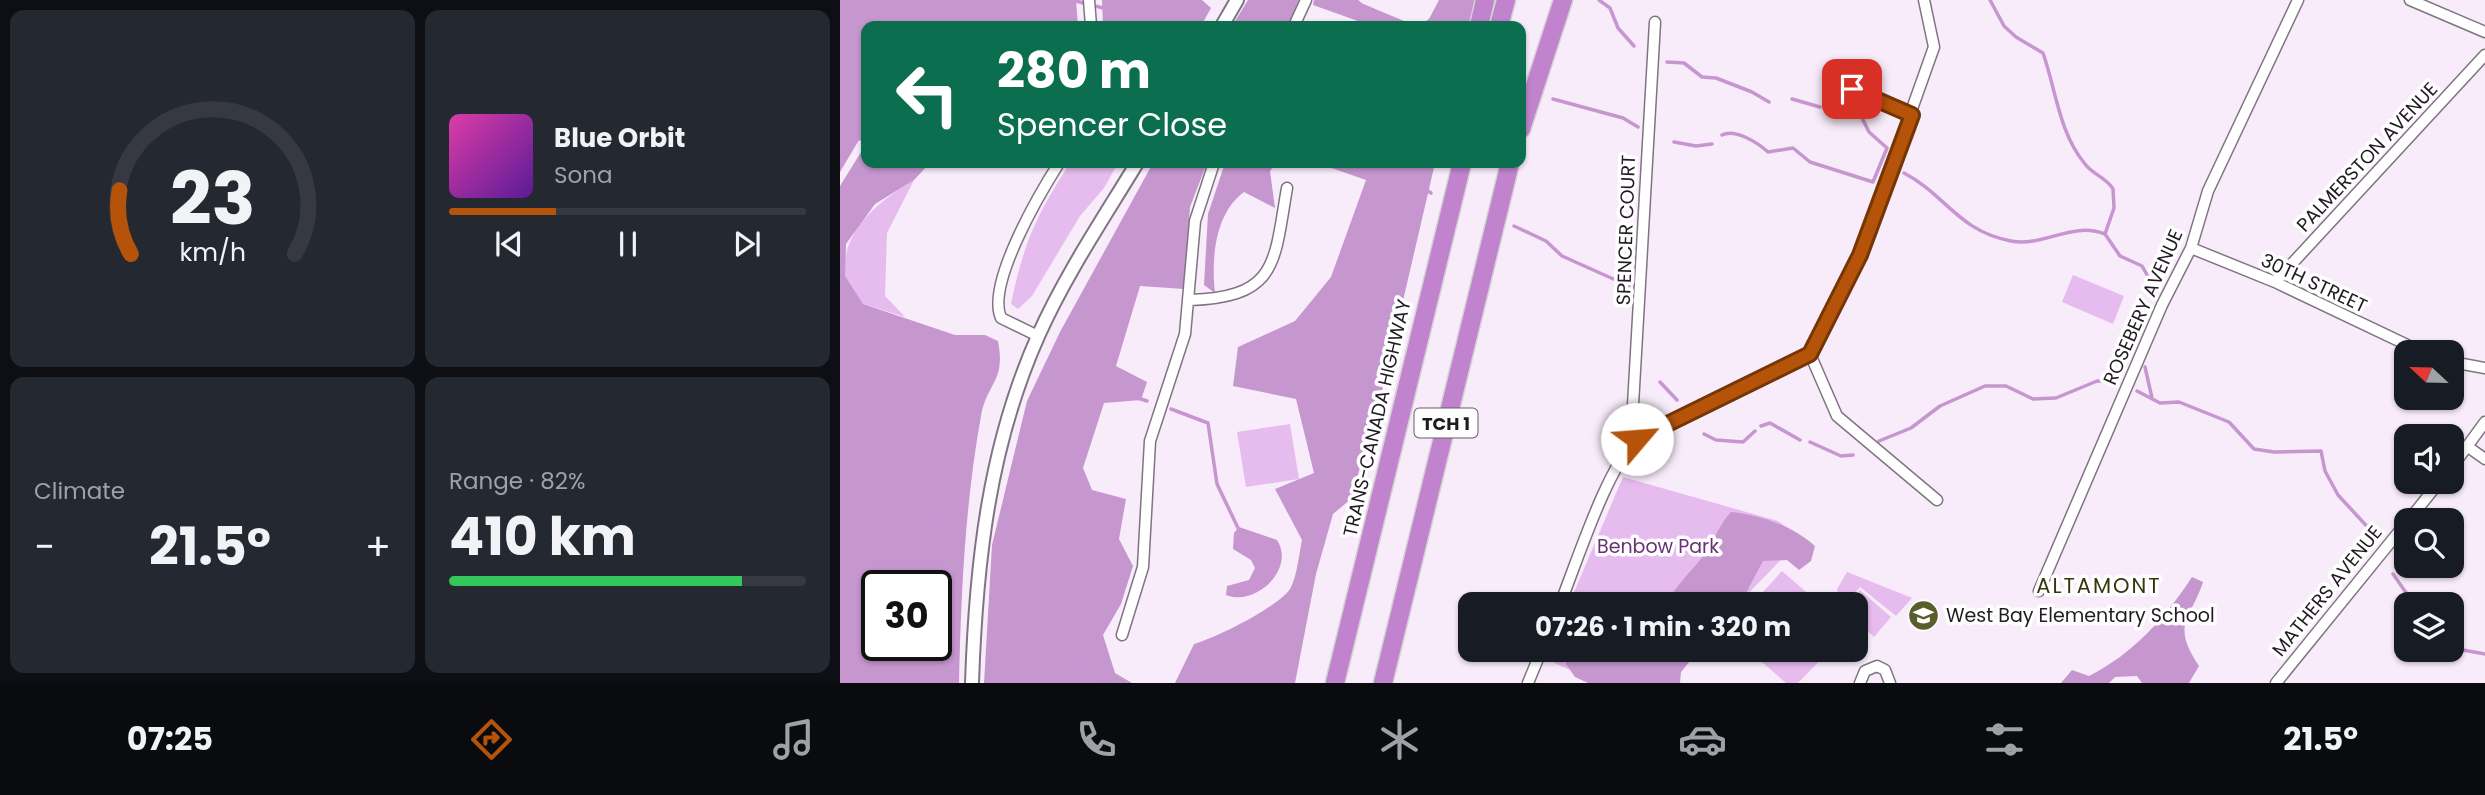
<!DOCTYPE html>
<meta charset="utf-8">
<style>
body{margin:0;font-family:Poppins,sans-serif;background:#242831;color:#f1f3f6;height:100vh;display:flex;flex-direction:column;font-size:26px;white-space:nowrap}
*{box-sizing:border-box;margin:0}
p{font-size:23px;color:#9ea1a6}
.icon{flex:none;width:38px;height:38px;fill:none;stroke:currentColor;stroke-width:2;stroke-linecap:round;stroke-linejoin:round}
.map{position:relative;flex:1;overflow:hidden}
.sheet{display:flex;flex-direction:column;gap:10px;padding:10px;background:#0d0f14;width:840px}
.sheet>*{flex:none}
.banner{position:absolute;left:21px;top:21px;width:665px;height:147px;border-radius:14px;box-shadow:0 2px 5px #0004;background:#0b6e4f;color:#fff;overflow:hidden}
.needle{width:46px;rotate:292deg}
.fabs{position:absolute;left:1554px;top:340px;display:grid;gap:14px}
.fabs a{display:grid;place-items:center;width:70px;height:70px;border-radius:14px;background:#171b24;box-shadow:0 2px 5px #0004;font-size:35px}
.speed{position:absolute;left:21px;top:570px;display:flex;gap:14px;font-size:35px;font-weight:700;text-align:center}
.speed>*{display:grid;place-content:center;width:91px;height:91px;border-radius:50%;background:#171b24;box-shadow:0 2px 5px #0004;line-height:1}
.speed .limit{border:4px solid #111;border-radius:10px;background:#fff;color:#111}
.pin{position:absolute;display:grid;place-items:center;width:60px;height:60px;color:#fff;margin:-30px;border-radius:14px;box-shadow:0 4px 10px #0006}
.me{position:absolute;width:77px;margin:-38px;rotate:63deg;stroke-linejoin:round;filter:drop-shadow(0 0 5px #0008)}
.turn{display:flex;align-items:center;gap:24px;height:147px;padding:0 21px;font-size:32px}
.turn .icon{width:91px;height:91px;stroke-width:2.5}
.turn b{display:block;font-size:49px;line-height:60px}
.big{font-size:52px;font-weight:700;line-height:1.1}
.sheet .tile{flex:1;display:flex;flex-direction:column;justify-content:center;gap:10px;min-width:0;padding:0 24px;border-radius:14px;background:#242831}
.sheet .dial{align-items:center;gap:0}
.dial svg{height:182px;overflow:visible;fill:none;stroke:#363941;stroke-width:7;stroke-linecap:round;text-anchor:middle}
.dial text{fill:#f1f3f6;stroke:none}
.song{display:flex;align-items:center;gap:21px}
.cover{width:84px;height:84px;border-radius:10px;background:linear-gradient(135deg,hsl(320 70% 55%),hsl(270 70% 35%))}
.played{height:7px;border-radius:4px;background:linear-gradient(90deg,#b45309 30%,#363941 30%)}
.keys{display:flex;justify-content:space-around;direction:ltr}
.heat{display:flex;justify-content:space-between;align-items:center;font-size:38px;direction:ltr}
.charge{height:10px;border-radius:5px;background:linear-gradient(90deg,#34c759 82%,#363941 0)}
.sheet .tiles{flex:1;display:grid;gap:10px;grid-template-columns:repeat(2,1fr)}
.trip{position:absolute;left:618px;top:592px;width:410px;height:70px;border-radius:14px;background:#171b24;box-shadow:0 2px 5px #0004;font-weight:700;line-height:70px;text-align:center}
.tab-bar{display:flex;height:112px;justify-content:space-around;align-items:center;background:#090b0e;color:#9ea1a6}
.tab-bar .icon{width:49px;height:49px}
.tab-bar .on{color:#b45309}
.tab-bar b{font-size:32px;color:#f1f3f6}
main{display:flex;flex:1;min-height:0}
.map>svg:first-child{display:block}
</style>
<main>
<section class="sheet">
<div class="tiles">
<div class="tile dial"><svg viewBox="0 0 100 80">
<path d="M14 69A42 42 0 1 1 86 69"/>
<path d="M14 69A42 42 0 0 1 9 41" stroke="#b45309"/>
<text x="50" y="56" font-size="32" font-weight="700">23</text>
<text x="50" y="72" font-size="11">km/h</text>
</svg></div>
<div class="tile">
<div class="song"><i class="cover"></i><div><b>Blue Orbit</b><p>Sona</p></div></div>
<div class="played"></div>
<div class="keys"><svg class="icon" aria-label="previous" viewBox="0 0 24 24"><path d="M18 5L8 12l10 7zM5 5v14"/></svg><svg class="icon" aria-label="pause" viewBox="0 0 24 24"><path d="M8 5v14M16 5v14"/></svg><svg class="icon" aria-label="next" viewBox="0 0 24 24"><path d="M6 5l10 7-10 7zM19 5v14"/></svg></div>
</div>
<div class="tile"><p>Climate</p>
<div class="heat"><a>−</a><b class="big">21.5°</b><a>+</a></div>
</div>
<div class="tile"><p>Range · 82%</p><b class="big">410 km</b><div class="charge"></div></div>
</div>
</section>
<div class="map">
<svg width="1645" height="683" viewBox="0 0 1645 683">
<rect width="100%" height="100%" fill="#f8ecfa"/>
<path fill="#e6bbee" d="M230,163H278L264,188L240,216L192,296L178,309L171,304C184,242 196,216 230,163Z
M74,180L47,233L45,296L65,317L23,304C18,296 8,285 5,276C0,230 41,200 74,180Z
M1233,275L1284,296L1273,324L1222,302Z
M450,424L459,479L406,487L397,432Z
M783,477L938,521L962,538L898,604H729Z
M942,571L980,604H912Z
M1007,572L1072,598L1056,616L1020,587L1005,604H1000L997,589Z
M1020,590L1051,617L1034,637L1015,620V604H1008Z
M710,649H854L758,683L706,659Z
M907,649H991L958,683H946Z"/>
<path fill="#c696cf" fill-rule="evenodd" d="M0,0H236L238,26H26V163H90L74,180L35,204L6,244L5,276L23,304L115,335H145L158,341C166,382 147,382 141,416C125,504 121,594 119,683H0V186L26,144L19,140L0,172ZM96,586V646H37V586Z
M262,0H362L371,8L361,26H263Z
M408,0H459L448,26H392Z
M474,0H514L576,26H532L473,5Z
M599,0H638L631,26H579L589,19Z
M313,163H367L350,207L344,289L300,286L276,366L307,382L301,400L264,403L243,468L252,490L286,499L279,539L293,566L281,604L263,635L275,673L292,683H144L152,545L187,401L220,332Z
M385,163H436L430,171L435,208L404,192C375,213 371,259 375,293L364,285L368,214Z
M477,163H595L543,387L511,499L493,514L476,574L455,683H335L354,644C376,638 438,607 450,589C457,577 459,554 462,540L435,489L474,473L456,399L393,386L398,347L455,321L491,277L526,180Z
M891,512C920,515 953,526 975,546L971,561L959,570L947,560L923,561L900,604H826C836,585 851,572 864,555C874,541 879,525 891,512Z
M1352,577L1363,582C1350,621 1331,624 1359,666L1349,683H1302L1297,676L1275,677L1269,683H1221L1232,670L1249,676C1293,654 1326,617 1352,577Z
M733,649L768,653L787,662L803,649H860L841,672L840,683H748L735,677L726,664L728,651Z"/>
<path fill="#c796d0" d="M399,527L437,540C456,569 415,607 386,595L387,586L409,580L415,568L411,560L393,549L394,533Z"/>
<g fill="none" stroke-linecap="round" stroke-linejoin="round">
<path stroke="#c796d0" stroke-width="3.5" d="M232,0L302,18L314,26
M516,0C525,11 542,18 555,26
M759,0L770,8L778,28L794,46
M1150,0L1164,26L1176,37L1203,53C1216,90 1219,133 1245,164C1252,174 1267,178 1273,189L1274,208L1265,234
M0,19L35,26
M315,26H325
M827,62L844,63L862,77L876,78L912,92L929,102
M713,99L783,118L798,127
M952,99L980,107
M994,109L999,111
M882,135C895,128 918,143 928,152L953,148L970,162L1033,182L1047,148L1029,132L1021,116
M834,142L856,146L872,144
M560,163L564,174L591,193
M1064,173C1106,195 1118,231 1171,241C1204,247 1232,221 1265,234L1280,256L1302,266L1315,289
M674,226L706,241L722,256L789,286
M1305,367L1312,398
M253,373L276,391L307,401
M820,382L837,400
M1297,391L1320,403L1339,402L1389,422L1414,449L1434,452L1481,451L1485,471L1498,495L1534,534
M331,409L368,423L377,484L398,528
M921,426L930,423L960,440
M864,434L876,440L903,442L915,431
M1039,441L1071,428L1100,406L1145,386H1166L1193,399L1216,398L1257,381H1269
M970,442L1001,456L1013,455
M0,477L63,499L111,530L124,533
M157,552C173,559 195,581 199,599C203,612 201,622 209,635C221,654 249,670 267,683
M1553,574L1574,604
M1612,648L1645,654"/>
<defs>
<path id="minor" d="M249,0L251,26
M1570,0L1645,32
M454,26L466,0
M1000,76L1012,89L1072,115
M1351,248L1435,282L1582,352
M1435,282L1645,55
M350,300C438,297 434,263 447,188
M198,336L161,318C146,284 200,193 219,163
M970,354L997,416L1097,500
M1612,362L1645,368
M797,439L793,405L815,22
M1628,447L1645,459
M1612,467L1645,422
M1569,520L1600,481
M1199,591L1322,305L1351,248L1368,191L1458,0
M720,604C737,562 767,467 797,439L970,354L1020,255L1094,47L1084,0
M282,635L303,567L310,441L345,334L355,221L374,163
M688,683L702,649
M1020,683L1025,671L1037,666L1045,670L1050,683
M1436,683L1566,523"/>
<path id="tertiary" d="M382,26L397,0
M132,683C136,563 149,445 199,334C226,274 263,219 297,163"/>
<path id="motorway" d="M639,26L645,0
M659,26L666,0
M681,129L723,0
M495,683L622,163
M543,683L670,163"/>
</defs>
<use href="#minor" stroke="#7f7481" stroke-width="13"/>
<use href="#tertiary" stroke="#7f7481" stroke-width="16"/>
<use href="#motorway" stroke="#d2d1d3" stroke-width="21"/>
<use href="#minor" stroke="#fff" stroke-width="10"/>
<use href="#tertiary" stroke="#fff" stroke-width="12"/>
<use href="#motorway" stroke="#c182ce" stroke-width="18"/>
</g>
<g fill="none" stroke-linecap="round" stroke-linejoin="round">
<defs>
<path id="route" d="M797,439L970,354L1020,255L1072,115L1012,89"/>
</defs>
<use href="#route" stroke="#753606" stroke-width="18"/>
<use href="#route" stroke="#b45309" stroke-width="12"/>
</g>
<defs>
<symbol id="school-disc" viewBox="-11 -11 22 22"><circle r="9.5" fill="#5a5e2b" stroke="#fefefe"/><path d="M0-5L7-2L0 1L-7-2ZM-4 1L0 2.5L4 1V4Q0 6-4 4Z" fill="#fff"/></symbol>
</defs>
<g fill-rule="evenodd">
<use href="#school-disc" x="1066" y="598" width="35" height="35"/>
</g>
<g text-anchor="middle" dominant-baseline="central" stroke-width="7" stroke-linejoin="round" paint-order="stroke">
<rect fill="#fefefe" stroke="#635f63" stroke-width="2" x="574.5" y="408.5" width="63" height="29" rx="5"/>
<g font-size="18" font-weight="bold" fill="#201b21">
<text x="606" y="423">TCH 1</text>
</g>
<g font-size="19" fill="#201b21" stroke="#fefefe">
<text transform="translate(1527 157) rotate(-47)">PALMERSTON AVENUE</text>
<text transform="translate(786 230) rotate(-88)">SPENCER COURT</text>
<text transform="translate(1474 283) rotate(25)">30TH STREET</text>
<text transform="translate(1303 307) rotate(-66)">ROSEBERY AVENUE</text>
<text transform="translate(537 418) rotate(-77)">TRANS-CANADA HIGHWAY</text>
<text transform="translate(1487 591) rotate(-51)">MATHERS AVENUE</text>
</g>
<g font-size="19" fill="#6a3076" stroke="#fefefe">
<text x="818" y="546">Benbow Park</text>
</g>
<g font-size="19" fill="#201b21" stroke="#fefefe" text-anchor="start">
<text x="1106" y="615">West Bay Elementary School</text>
</g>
<g font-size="21" letter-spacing="2" fill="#34370e" stroke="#fefefe">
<text x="1259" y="585">ALTAMONT</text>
</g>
</g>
</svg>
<div class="fabs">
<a><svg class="needle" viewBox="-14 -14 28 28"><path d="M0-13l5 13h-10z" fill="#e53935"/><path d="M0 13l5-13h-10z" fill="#9ea1a6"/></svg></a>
<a><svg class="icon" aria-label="sound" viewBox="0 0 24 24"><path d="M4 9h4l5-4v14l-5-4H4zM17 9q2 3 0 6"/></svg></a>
<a><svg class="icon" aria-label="search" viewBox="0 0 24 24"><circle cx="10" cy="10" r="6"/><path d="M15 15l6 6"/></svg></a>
<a><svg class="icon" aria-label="layers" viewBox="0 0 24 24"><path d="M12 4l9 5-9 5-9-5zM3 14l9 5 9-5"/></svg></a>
</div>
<div class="speed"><div class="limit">30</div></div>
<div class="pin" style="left:1012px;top:89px;background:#d93025"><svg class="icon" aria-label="arrive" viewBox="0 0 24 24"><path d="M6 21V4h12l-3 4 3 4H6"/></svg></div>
<svg class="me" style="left:797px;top:439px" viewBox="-20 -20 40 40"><circle r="19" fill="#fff"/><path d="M0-13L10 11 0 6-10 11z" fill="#b45309"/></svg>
<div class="trip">07:26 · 1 min · 320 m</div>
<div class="banner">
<div class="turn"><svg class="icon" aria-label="left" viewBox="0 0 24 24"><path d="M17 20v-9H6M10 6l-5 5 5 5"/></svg><div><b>280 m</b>Spencer Close</div></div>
</div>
</div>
</main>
<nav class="tab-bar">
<b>07:25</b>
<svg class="icon on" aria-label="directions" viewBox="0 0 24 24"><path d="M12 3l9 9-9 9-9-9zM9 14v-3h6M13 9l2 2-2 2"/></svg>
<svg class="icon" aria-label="music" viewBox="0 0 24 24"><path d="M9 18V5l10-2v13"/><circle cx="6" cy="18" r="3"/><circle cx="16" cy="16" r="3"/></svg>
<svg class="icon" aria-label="phone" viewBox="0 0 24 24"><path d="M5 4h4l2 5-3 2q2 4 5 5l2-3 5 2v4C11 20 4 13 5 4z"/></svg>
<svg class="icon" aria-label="climate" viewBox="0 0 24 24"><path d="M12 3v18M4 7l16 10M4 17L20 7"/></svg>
<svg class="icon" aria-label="car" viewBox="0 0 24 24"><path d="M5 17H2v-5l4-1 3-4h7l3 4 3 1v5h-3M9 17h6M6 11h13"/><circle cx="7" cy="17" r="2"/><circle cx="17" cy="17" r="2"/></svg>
<svg class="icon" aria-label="filters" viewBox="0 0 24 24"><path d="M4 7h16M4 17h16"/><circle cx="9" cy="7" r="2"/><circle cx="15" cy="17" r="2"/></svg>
<b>21.5°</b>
</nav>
